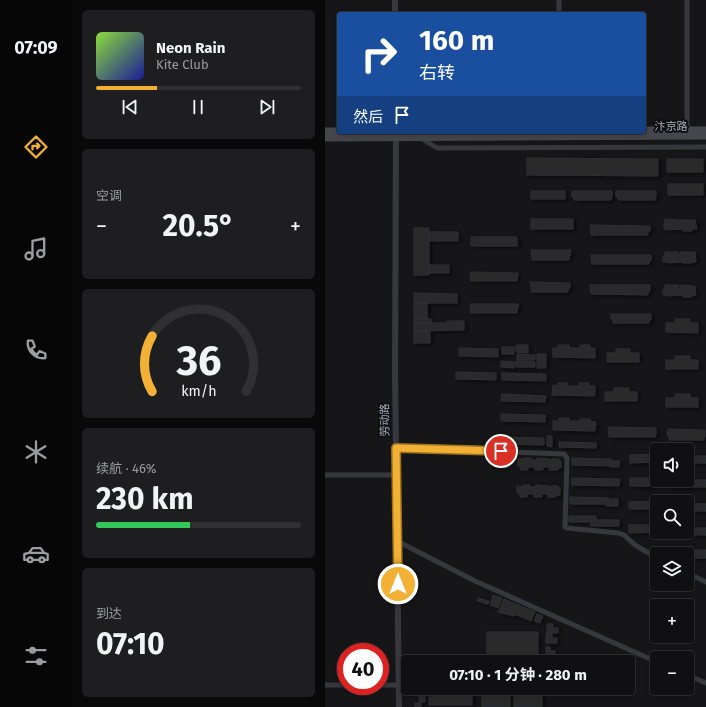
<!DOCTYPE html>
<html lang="zh">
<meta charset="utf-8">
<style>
body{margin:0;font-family:"Fira Sans","Noto Sans SC",sans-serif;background:#1e1e20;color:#f1f3f6;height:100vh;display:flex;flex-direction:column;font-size:15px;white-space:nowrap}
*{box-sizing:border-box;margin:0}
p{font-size:13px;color:#9c9d9f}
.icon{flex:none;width:22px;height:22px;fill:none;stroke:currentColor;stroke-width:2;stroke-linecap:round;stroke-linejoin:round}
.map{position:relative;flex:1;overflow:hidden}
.side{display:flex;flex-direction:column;gap:10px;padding:10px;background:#09090a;width:253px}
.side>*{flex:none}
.hud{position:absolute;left:12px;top:12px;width:309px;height:122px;border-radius:4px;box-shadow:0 2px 6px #0003,0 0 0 1px #303032;background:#1a4fa0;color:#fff;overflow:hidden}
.fabs{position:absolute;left:325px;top:443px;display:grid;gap:8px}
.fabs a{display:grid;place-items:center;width:44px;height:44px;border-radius:4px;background:#101012;box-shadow:0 2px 6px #0003,0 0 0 1px #303032;font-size:20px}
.speed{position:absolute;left:12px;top:643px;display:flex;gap:8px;font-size:20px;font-weight:700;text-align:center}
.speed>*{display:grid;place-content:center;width:52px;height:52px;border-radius:50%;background:#101012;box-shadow:0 2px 6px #0003,0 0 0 1px #303032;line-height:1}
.speed .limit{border:6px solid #d22;background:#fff;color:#111}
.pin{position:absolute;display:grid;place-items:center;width:34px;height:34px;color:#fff;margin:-17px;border:2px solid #fff;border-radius:50%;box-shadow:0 1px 4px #0007}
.me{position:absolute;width:44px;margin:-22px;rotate:0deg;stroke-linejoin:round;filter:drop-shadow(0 0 3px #0008)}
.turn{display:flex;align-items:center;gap:14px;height:84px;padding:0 16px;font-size:18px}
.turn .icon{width:52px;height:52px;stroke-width:2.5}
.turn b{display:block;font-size:28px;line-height:34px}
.then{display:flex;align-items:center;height:38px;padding:0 16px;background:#0003;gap:8px;font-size:15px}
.big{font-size:30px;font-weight:700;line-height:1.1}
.side .card{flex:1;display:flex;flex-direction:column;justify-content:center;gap:6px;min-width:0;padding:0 14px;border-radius:6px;background:#1e1e20}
.side .dial{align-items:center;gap:0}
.dial svg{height:104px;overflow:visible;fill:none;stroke:#303032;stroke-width:7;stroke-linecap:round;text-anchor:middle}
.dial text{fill:#f1f3f6;stroke:none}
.song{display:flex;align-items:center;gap:12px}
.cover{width:48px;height:48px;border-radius:6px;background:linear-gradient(135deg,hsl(90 70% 55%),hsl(240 70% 35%))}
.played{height:4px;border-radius:2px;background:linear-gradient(90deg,#f2b134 30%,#303032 30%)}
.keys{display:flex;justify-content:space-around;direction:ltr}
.heat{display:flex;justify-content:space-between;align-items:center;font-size:22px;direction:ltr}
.charge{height:6px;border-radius:3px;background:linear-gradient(90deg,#34c759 46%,#303032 0)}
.trip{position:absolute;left:76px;top:655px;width:234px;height:40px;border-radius:4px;background:#101012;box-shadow:0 2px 6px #0003,0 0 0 1px #303032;font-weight:700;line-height:40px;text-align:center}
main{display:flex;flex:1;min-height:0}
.tab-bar{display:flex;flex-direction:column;width:72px;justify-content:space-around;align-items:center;background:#060607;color:#9c9d9f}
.tab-bar .icon{width:28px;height:28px}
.tab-bar .current{color:#f2b134}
.tab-bar b{font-size:18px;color:#f1f3f6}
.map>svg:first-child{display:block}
</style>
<main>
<nav class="tab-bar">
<b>07:09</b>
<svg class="icon current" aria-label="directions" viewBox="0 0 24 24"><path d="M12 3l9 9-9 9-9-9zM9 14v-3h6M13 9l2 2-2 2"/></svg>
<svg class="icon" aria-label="music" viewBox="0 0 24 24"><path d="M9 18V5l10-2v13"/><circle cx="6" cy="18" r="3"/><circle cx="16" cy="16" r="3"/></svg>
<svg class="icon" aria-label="phone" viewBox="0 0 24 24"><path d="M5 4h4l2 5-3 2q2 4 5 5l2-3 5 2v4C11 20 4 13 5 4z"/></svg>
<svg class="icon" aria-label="climate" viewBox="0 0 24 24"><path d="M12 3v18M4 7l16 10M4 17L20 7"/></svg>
<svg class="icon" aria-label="car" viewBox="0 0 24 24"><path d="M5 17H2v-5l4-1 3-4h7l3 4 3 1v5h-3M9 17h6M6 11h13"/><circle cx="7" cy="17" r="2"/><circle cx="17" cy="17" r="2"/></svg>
<svg class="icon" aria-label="filters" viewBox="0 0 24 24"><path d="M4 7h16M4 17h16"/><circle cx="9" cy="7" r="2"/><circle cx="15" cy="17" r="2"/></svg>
</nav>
<section class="side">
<div class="card">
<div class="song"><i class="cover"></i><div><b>Neon Rain</b><p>Kite Club</p></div></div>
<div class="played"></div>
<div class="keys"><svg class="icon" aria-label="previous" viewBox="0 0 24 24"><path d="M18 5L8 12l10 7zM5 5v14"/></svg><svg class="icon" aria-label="pause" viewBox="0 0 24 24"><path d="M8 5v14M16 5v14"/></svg><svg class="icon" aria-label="next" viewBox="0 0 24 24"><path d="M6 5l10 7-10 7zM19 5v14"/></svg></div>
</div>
<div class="card"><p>空调</p>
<div class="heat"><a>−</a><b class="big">20.5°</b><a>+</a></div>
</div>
<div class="card dial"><svg viewBox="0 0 100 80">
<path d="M14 69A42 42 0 1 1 86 69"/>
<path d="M14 69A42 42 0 0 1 14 26" stroke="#f2b134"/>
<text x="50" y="56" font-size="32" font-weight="700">36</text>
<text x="50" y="72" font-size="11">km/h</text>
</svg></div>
<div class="card"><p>续航 · 46%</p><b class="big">230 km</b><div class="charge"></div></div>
<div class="card"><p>到达</p><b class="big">07:10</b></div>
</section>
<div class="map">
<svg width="381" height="707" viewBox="0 0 381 707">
<defs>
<filter id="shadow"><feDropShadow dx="2.5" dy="1.5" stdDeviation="2" flood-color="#0009"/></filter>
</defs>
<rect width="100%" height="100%" fill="#161618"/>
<path fill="#29292c" stroke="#303034" filter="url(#shadow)" d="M202,158L333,159V176L202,175Z
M342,159H378V172H342Z
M343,184H378V195H343Z
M206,191H240V199H206Z
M247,191H287V197L286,200H249V197H247Z
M291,191H331V197L330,200H293V197H291Z
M206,219H248V229H206Z
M340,219L354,220V223H355V220H370L372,229H367V231H358V229L343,230V229H339V223H340Z
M265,225L325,226V231H323V235H266Z
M89,228H104V275H89Z
M104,232H133V241H104Z
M146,237H192V246H146Z
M206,250H246L245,256H244V260H207Z
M340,252H353V256H355V252H370L371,262H367V263H358V262L343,263V262H338V256H340Z
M266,255H326V261H324V264H267Z
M104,265H124V273H104Z
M145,272L193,273V277H192V281H146Z
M205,282L245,283V288H243V292H207Z
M265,285H325V291H323V295L266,294Z
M340,285H353V289H355V285L370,286L371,295H367V297H358V295L342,296V295H338V289H340Z
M89,293L132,294V303H89Z
M89,303H102V319L89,318Z
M145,304H193V309H192V313H146Z
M286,314H326V320H324V323H288V319H286Z
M89,318L106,319V323H89Z
M350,319H365V323H373V333L341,332V323H350Z
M122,321H139V330L89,331V323H122Z
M89,331H105V343H89Z
M191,345H203V353L191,352Z
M233,345H244V348H255V345H265V348H270V358L228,357V348H233Z
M177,347H189V354H177Z
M134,348L173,349V357L134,356Z
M291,349H305V353H314V362H282V353H291Z
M192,354L210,355V360H192Z
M212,354H221V368H212Z
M350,356H365V360H373V369H341V360H350Z
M176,361L190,362L189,368L176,367Z
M191,361L210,362V367H191Z
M131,372L171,373V380L131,379Z
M177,373L221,374V381L177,380Z
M233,383H243V386H254V383H264V386H270V396L227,395L228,385L233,386Z
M289,388H304V392H312V401H280V392H289Z
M177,394L221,396L220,402L176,401Z
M350,394H365V398H373V407H341V398H350Z
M176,414L220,415V422L176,421Z
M234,418H244V421H255V419H265V421L271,422L270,431L228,430V421H234Z
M283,427L331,428V434L330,437H284Z
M343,429L380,430V437H379V440H344V436H342Z
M222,436H227V447L222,446Z
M175,437L219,438V445L175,444Z
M234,442L271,443V448L234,447Z
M332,454V462L305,463V455Z
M362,456H381V463H362Z
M199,458H206V460H212V458L225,459V460H227V459H234V461H236V468H233V470H224L225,467H218V470H210V467H203V470H196V467L193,466V459H199Z
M247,458L286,459V461H295L294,467H285V466L247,465Z
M247,478L295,479L294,486L247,485Z
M305,478H332V480H334V486H305Z
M343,480H381V487H342Z
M198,485H205V487H211V485L224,486V487H226V486H233V488H235V495H231V497H223V494H217V497H209V494H202V497H195V494L192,493V486L198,487Z
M245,497L284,498V499H293V506H281V504H245Z
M335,501L332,502V509H304V502Z
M362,503L381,504V511H362Z
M244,516H271V520H294V526H266V522H244Z
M304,525H332V532H335L304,533Z
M362,528H381V535L343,534V532H362Z
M343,550H381V558H362V554H343Z
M168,595L177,598L173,608L165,605Z
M153,598L164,601L163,604L152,601Z
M179,599L210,612L206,621L189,614V616L173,612Z
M212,614L218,616L215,623L209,621Z
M222,624H228V628H233V633H222Z
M162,632H213V662H162Z
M221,634H227V638H232V643H221Z
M221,647H225V651H230V656H221Z
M123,657L150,661V662H123Z
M135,688H144V692H135Z
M94,690H100V702H94Z
M104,692H147V705H104Z
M157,693H185V707H157Z
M189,693H217V707H189Z
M90,703H96V707H90Z"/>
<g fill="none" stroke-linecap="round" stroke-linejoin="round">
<path stroke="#37383d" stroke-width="5" d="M362,0V130
M234,14V0
M96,138L112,148L381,147
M71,448L239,454L242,458L240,527L242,528L293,533L299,535L310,545L332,558
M0,475H71
M72,541L150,581L332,662
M362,573L381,582
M362,675L381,683
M0,685H21
M55,685H73"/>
<path stroke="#37383d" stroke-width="6" d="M70,0V14
M71,132L70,371L74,707"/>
<path stroke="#45474d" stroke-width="7" d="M319,130H381
M0,131H14
M0,138L381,136"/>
</g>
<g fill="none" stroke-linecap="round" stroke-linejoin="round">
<defs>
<path id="route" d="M73,584L71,448L176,451"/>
</defs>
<use href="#route" stroke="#9d7322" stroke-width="10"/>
<use href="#route" stroke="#f2b134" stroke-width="7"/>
</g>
<g text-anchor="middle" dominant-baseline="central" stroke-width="4" stroke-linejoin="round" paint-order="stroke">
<g font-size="11" fill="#a8adb8" stroke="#111113">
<text x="346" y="126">汴京路</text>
<text transform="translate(60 420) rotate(-91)">劳动路</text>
</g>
</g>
</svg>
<div class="fabs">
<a><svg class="icon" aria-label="sound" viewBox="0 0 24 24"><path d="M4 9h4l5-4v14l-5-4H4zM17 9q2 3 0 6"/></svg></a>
<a><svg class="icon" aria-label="search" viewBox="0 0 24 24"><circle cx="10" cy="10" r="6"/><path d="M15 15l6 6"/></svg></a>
<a><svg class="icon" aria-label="layers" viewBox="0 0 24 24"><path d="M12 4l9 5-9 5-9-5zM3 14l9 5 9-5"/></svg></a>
<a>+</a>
<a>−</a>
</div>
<div class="speed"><div class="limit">40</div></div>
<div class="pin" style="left:176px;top:451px;background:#d93025"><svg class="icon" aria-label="arrive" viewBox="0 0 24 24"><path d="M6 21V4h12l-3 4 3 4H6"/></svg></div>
<svg class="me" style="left:73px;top:584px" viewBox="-20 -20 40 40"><circle r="17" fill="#f2b134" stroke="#fff" stroke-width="3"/><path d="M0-11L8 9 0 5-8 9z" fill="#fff"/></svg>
<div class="trip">07:10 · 1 分钟 · 280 m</div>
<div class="hud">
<div class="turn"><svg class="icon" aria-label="right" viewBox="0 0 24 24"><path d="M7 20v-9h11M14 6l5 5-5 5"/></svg><div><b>160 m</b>右转</div></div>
<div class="then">然后<svg class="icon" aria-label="arrive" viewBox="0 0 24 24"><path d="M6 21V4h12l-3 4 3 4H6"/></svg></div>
</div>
</div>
</main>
